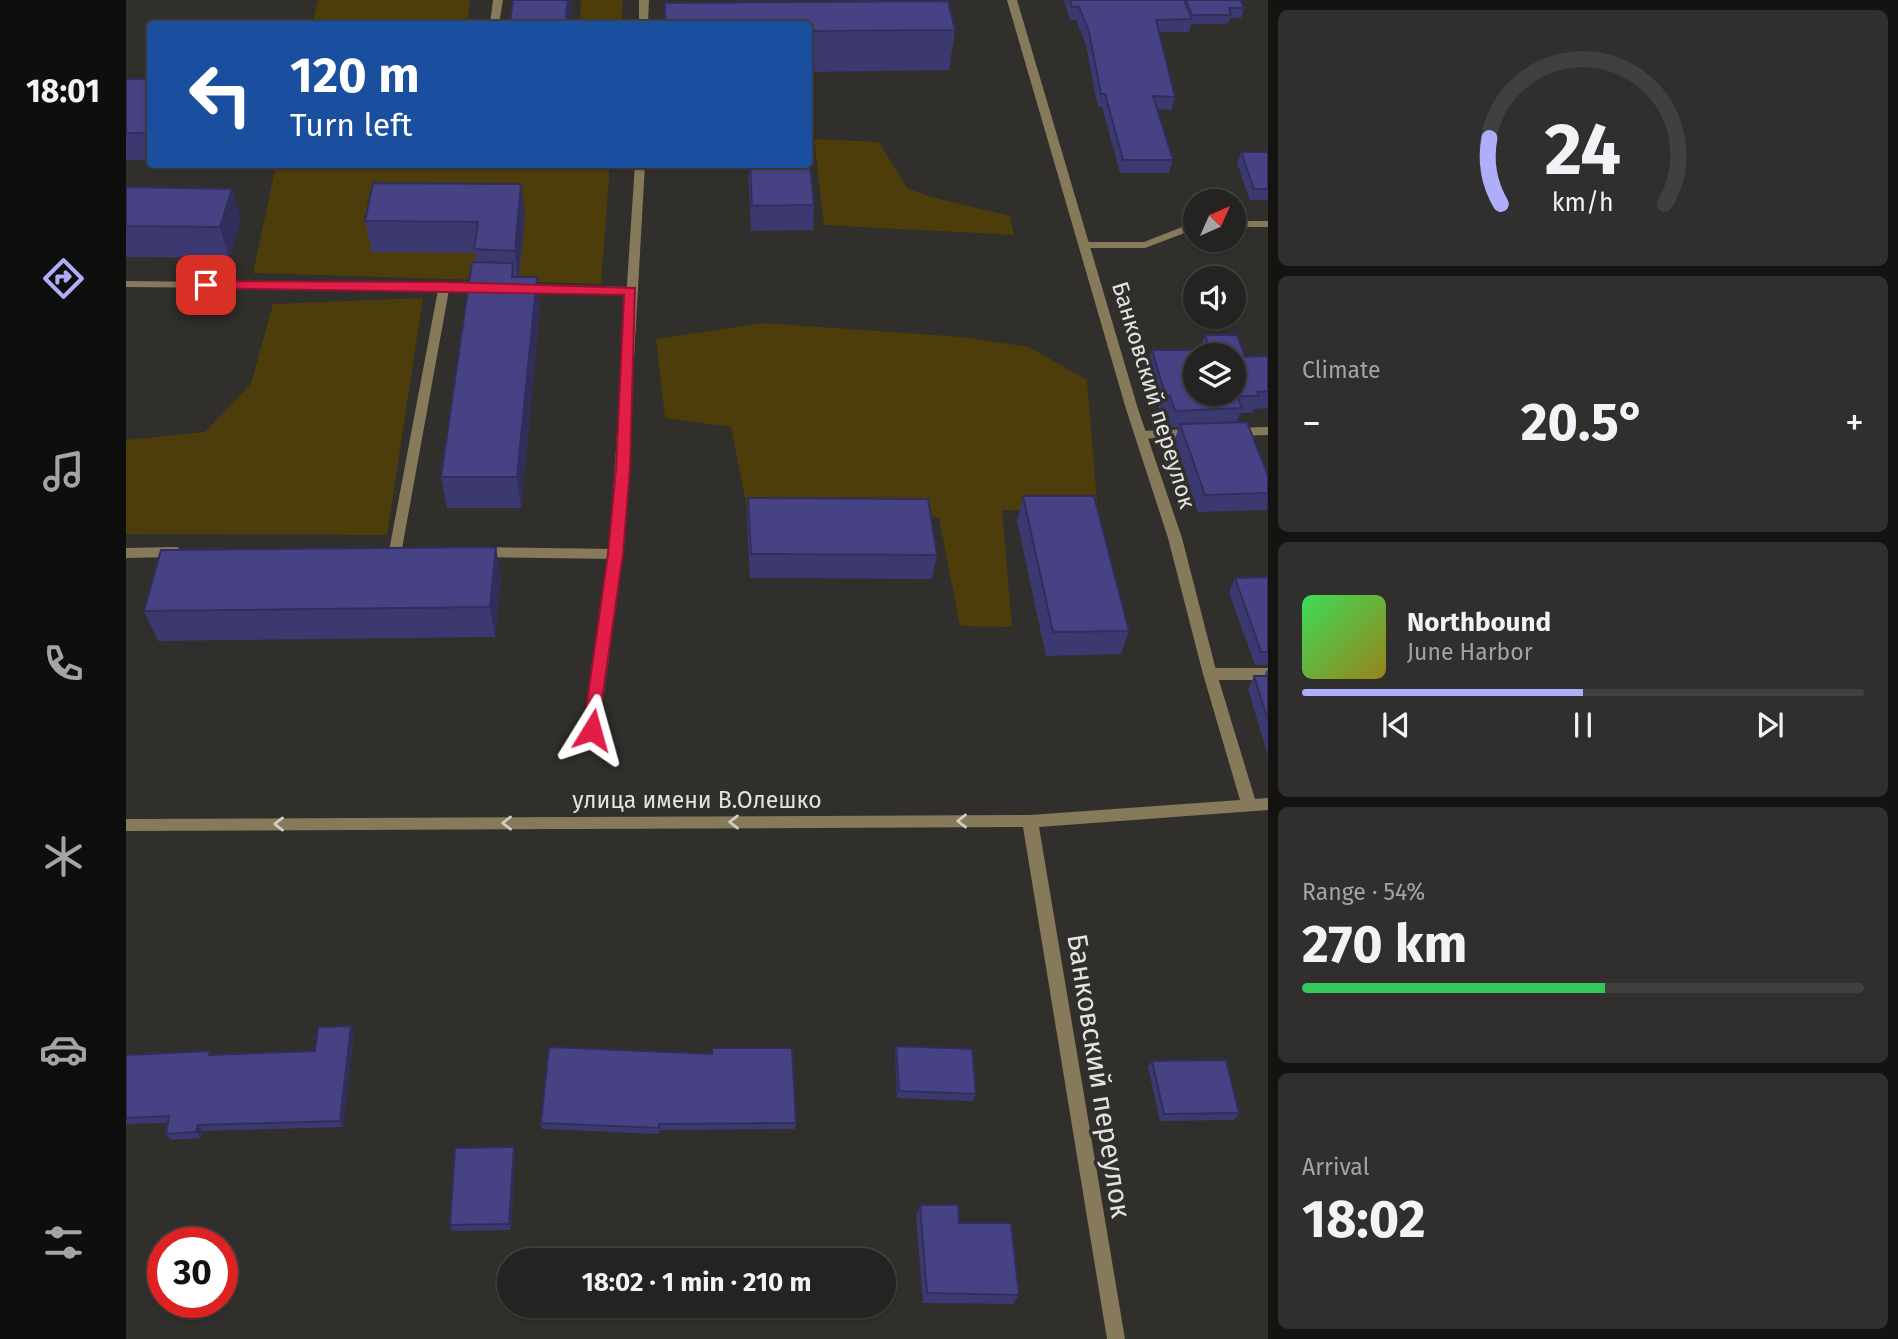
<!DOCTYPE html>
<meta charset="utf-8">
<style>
body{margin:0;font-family:"Fira Sans",sans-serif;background:#302f2e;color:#f1f3f6;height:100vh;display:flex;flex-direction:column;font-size:26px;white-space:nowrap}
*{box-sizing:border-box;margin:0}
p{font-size:23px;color:#a3a4a5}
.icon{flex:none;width:38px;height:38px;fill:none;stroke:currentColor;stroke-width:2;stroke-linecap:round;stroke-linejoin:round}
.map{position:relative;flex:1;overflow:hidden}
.side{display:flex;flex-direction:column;gap:10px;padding:10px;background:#141312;width:630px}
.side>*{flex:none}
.banner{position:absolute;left:21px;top:21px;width:665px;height:147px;border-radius:7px;box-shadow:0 2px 5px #0004,0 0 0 2px #41403f;background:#1a4fa0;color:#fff;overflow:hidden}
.needle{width:46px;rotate:45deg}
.tools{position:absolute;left:1057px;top:189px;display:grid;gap:14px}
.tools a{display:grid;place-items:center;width:63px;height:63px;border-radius:50%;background:#242321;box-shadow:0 2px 5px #0004,0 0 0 2px #41403f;font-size:35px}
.speed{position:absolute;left:21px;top:1227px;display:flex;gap:14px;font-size:35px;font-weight:700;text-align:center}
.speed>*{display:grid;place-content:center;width:91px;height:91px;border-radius:50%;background:#242321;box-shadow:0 2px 5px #0004,0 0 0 2px #41403f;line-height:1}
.speed .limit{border:10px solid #d22;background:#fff;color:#111}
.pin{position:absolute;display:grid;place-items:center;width:60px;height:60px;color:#fff;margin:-30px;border-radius:14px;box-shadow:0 4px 10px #0006}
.me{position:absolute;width:77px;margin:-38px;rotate:8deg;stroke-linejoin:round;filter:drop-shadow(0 0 5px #0008)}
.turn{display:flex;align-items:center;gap:24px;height:147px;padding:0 28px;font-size:32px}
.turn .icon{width:91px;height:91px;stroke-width:2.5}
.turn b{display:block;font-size:49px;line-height:60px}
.big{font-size:52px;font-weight:700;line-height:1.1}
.side .widget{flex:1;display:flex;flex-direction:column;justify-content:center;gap:10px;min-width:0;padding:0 24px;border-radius:10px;background:#302f2e}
.side .dial{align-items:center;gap:0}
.dial svg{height:182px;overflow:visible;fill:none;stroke:#41403f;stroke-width:7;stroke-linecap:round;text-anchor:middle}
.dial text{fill:#f1f3f6;stroke:none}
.song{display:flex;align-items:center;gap:21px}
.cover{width:84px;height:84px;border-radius:10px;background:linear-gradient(135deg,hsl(130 70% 55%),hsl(50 70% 35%))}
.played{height:7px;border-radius:4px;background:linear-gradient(90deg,#aeaefb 50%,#41403f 50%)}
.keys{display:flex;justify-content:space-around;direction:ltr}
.heat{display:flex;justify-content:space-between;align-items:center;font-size:38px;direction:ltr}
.charge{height:10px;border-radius:5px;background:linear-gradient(90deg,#34c759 54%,#41403f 0)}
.trip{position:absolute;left:371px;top:1248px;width:399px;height:70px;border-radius:35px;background:#242321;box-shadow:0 2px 5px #0004,0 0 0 2px #41403f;font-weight:700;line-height:70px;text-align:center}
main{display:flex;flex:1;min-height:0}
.tab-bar{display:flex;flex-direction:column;width:126px;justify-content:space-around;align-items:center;background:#0e0e0d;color:#a3a4a5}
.tab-bar .icon{width:49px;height:49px}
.tab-bar .current{color:#aeaefb}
.tab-bar b{font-size:32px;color:#f1f3f6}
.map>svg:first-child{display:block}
</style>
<main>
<nav class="tab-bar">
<b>18:01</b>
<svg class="icon current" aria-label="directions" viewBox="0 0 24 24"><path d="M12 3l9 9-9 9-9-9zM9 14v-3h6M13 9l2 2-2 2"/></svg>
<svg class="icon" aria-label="music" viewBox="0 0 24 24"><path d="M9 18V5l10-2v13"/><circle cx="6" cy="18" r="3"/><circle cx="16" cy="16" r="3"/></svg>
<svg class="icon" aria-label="phone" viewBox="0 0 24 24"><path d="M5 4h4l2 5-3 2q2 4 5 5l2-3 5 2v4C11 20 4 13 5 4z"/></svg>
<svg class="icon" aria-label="climate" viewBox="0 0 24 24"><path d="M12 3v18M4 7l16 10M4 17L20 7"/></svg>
<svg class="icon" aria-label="car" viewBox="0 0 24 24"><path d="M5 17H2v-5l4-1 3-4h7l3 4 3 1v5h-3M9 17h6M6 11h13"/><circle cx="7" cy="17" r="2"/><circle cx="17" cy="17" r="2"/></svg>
<svg class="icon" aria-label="filters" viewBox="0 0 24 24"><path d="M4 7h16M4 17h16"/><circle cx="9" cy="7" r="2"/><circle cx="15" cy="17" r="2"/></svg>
</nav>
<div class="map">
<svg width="1142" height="1339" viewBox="0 0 1142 1339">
<rect width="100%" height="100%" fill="#302f2c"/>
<path fill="#4c3d0a" d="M192,0H344L341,24H186Z
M455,0H497L495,24H454Z
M688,139L753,142L781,188L805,197L884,216L888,235L698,225Z
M150,165H484L475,284L127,273Z
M297,298L261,535L0,534V440L79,432L125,384L147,304Z
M638,323L836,337L903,347L961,380L972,512L876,510L886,627L834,626L813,518C766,506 668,497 621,508L605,427L539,418L530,339Z"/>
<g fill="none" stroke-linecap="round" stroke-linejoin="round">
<path fill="#867a5b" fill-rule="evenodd" d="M367,0H377L373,24H364Z
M1108,221H1142V227H1108Z
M1069,222V229L1019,248H958L953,245L958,242H1018Z
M0,281L364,285L366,287L360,291L323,290L275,554H265L263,551L312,290L0,287Z
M394,284L505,287L511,291L505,295L390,290L388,288Z
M1142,427V435L1107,436L1101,432L1107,428Z
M1069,429L1073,430L1075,433L1073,436L1015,439L1009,435L1015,431Z
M51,547L58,552L51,557L0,558V548Z
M351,547L490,549L497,554L490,559L351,557L344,552Z
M1084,668H1142V680H1084L1079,678L1077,674L1079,670Z"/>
<path fill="#867a5b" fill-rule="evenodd" d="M513,0H523L522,24H513Z
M881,0H891L1012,409L1056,538L1091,674L1129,799L1142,798V810L913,827L999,1339H981L897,827L0,831V819L904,815L1114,800L1077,674L1042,538L1000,409Z
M509,164H519L497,554L473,730L471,734H461L459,730L483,554Z"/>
</g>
<path fill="#3c3971" d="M938,0H1114L1118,8L1115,18H1104L1102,24H1065L1063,32H1033L1049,97L1045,110L1031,109L1047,160L1043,173H994L976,107H972L960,45L950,20H944Z
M682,24L829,30L823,70L682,72Z
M0,79H24V160H0Z
M1115,152H1142V200H1124L1111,163Z
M622,164H682L688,205L687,230L625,231Z
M395,184L399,215L393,277H411L414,308L395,508H321L315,477L350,262L349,253L246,252L239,221Z
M0,187L106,189L115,220L103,258L0,257Z
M1079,335L1119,357L1142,356V408L1128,409L1126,413H1114L1111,422L1142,476L1141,510L1072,512L1048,441L1053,427H1043L1039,413H1034L1021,367L1026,350H1074Z
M897,496L1003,631L995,654L920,656L891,521Z
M622,498L811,555L806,579L624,578L621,522Z
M1142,577V665H1129L1103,592L1109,578Z
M375,578L369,637L32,641L18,611Z
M1141,670H1142V756L1122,689L1128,676H1138Z
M228,1032L217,1127L76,1131L75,1138L45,1140L40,1134L42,1123L0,1124V1055L86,1054L189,1051Z
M770,1046L850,1094L847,1101L771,1098L769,1053Z
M1026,1061L1113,1113L1108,1120L1034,1121L1022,1067Z
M415,1123H670L669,1129L534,1130L533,1134L416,1129Z
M388,1147L389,1153L385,1230L326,1231L324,1225Z
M794,1205L833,1223L893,1295L887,1304L797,1303L790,1216Z"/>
<path fill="#312e5c" d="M442,0H447L444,24H439Z
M395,184L399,215L392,282L389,251Z
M106,189L115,220L103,258L94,227Z
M411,277L414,308L395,508L391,477Z
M370,547L375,578L369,637L364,607Z
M225,1026L228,1032L217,1127L214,1121Z
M72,1125L76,1131L75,1138L70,1132Z
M388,1147L389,1153L385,1230L383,1224Z"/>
<path fill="#464283" stroke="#312e5c" stroke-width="2" fill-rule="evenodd" d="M387,0H442L439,24H384Z
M944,0H1058L1066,19L1030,20L1049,97L1027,96L1047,160H997L979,94H975L963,32L953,7H946Z
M1060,0H1114L1118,8H1103L1105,15H1066Z
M822,1L829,30L682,31V24H539V3Z
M0,79H24V133H0Z
M682,143L688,205L626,206L624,164H682Z
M1115,152H1142V189H1128Z
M247,183L395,184L389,251L348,249L352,222L239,221Z
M0,187L106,189L94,227L0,226Z
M346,262L387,263L386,277H411L391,477H315Z
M1079,335H1111L1119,357L1142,356V391L1131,392L1133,396H1111L1116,408L1049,411L1044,396L1040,397L1026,350H1084ZM1069,355H1108V394H1069Z
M1121,422L1142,476V493L1079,495L1054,424Z
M897,496H968L1003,631L927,632Z
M622,498L802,499L811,555L625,554Z
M370,547L364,607L18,611L35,550Z
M1142,577V652H1135L1109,578Z
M1128,676H1142V721Z
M225,1026L214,1121L72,1125L70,1132L40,1134L43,1116L0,1118V1055L84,1051L83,1055L189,1051L192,1027Z
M770,1046L846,1049L850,1094L773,1091Z
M423,1047L586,1054V1048H666L670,1123L533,1124V1128L415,1123Z
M1100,1060L1113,1113L1038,1114L1026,1061Z
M388,1147L383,1224L324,1225L329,1148Z
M794,1205H832L833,1223H885L893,1295L801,1293Z"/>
<defs><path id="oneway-chevron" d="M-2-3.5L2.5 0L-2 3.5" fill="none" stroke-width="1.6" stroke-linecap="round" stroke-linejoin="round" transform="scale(1.75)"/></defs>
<g stroke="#d1cec6">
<use href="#oneway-chevron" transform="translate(836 821) rotate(180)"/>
<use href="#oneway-chevron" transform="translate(608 822) rotate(180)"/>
<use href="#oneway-chevron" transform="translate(381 823) rotate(180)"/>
<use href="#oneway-chevron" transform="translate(153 824) rotate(180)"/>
</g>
<path fill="#e11d48" stroke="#92132f" stroke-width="2" d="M80,281L318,282L509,288L504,468L497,554L471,735H460L457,730L482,554L490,468L498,295L75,288V282Z"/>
<g text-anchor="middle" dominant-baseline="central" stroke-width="7" stroke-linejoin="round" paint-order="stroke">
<g font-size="23" fill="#e4e3e1" stroke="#302f2c">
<text transform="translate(1028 395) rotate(73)">Банковский переулок</text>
<text x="571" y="800">улица имени В.Олешко</text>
</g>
<g font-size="28" fill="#e4e3e1" stroke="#302f2c">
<text transform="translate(973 1076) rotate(81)">Банковский переулок</text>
</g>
</g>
</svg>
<div class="tools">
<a><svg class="needle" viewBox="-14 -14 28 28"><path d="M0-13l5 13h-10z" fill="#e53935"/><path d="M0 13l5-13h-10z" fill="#a3a4a5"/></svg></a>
<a><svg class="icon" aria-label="sound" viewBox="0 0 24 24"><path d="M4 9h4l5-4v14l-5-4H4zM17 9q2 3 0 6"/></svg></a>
<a><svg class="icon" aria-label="layers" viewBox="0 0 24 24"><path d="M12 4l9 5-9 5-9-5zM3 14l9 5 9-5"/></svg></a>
</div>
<div class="speed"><div class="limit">30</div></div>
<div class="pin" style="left:80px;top:285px;background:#d93025"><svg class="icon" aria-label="arrive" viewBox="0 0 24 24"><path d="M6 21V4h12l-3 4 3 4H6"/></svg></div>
<svg class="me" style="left:466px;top:730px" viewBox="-20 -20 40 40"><path d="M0-17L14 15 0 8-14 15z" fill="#e11d48" stroke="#fff" stroke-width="4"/></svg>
<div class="trip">18:02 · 1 min · 210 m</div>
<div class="banner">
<div class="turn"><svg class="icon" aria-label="left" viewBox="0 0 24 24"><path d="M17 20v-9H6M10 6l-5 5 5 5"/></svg><div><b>120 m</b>Turn left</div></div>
</div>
</div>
<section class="side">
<div class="widget dial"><svg viewBox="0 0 100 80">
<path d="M14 69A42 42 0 1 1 86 69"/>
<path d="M14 69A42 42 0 0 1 9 40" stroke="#aeaefb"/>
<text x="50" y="56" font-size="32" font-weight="700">24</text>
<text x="50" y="72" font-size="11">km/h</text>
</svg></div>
<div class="widget"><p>Climate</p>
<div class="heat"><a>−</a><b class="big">20.5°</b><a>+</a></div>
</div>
<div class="widget">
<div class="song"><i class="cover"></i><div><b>Northbound</b><p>June Harbor</p></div></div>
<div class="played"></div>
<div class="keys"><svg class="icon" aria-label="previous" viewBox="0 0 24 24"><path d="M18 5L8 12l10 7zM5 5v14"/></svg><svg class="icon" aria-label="pause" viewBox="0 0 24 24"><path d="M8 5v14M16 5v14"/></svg><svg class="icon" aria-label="next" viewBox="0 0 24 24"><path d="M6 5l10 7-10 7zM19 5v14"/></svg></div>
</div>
<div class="widget"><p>Range · 54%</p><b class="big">270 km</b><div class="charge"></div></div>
<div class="widget"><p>Arrival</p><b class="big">18:02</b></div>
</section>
</main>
